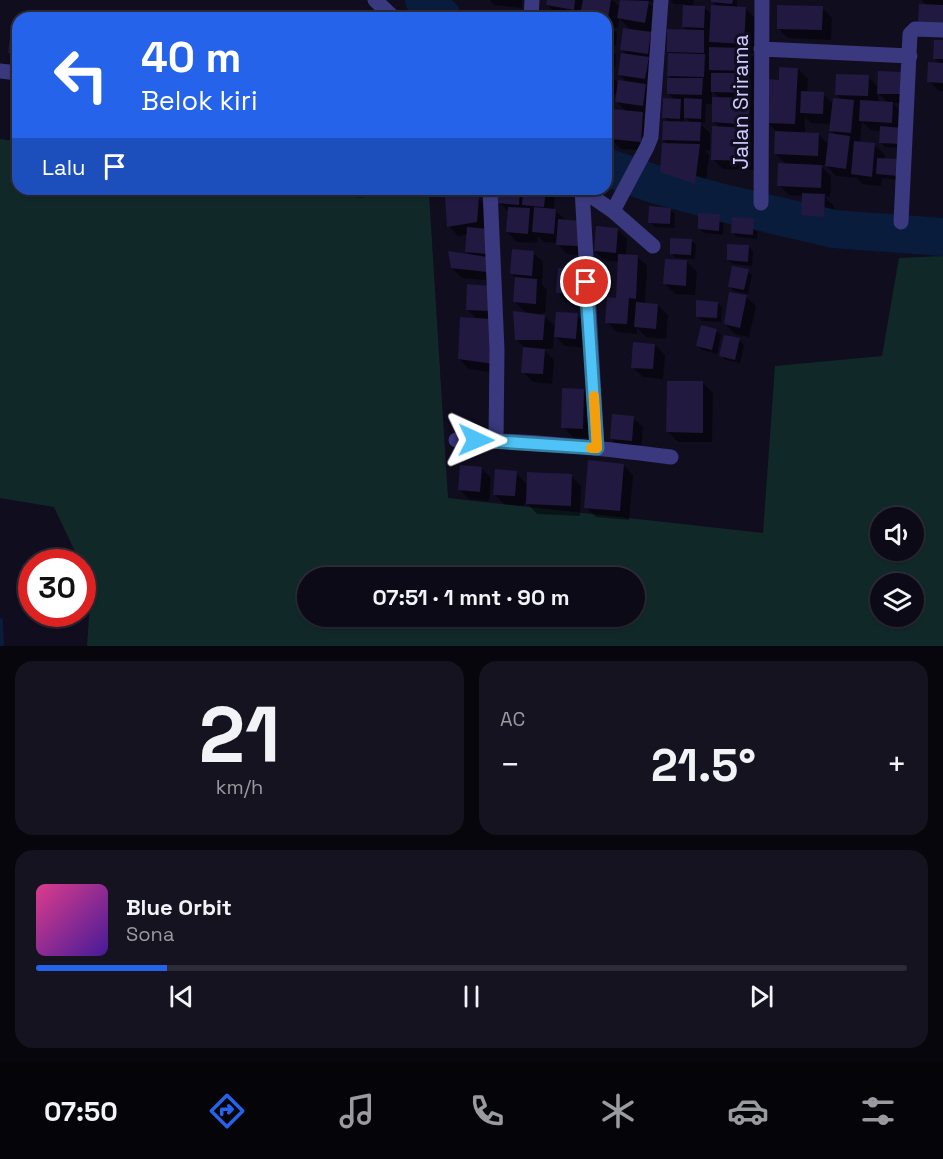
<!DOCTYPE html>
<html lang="id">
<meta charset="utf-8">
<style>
body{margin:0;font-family:"Space Grotesk",sans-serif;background:#151320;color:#f1f3f6;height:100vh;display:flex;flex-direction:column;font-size:22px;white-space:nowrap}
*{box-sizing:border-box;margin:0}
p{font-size:20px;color:#9a9aa1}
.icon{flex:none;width:33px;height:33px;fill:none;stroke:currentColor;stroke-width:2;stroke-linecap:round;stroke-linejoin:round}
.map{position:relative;height:646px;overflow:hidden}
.details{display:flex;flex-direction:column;gap:15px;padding:15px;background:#07060d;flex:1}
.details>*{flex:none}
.banner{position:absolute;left:12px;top:12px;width:600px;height:183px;border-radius:18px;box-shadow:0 2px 4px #0004,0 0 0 2px #2c2b36;background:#2563eb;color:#fff;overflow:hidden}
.fabs{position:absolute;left:870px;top:507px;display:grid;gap:12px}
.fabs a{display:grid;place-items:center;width:54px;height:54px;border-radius:50%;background:#0c0a17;box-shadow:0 2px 4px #0004,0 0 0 2px #2c2b36;font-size:30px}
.speed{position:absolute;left:18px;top:549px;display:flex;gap:12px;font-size:30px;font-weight:700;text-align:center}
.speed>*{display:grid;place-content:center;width:78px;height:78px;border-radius:50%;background:#0c0a17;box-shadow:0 2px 4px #0004,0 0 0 2px #2c2b36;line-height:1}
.speed .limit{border:9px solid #d22;background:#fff;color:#111}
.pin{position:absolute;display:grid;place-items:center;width:51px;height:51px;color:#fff;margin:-26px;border:3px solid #fff;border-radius:50%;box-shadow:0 2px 6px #0007}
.me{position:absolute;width:66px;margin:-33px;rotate:91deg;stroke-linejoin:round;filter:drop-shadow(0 0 4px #0008)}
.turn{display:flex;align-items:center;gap:21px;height:126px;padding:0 30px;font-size:27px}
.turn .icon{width:78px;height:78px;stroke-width:2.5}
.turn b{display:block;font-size:42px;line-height:51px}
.then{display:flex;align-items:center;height:57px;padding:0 30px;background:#0003;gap:12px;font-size:22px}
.big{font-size:45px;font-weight:700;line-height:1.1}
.details .tile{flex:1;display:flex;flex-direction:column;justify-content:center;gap:9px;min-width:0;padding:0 21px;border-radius:18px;background:#151320}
.details .dial{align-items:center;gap:0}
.dial b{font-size:78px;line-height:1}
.song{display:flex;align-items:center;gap:18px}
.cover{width:72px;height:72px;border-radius:9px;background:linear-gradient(135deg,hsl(330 70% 55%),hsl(260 70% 35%))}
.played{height:6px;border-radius:3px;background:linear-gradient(90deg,#2563eb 15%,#2c2b36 15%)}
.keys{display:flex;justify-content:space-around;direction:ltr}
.heat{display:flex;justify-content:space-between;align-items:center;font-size:33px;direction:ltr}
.details .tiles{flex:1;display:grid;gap:15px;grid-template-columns:1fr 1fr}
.tile:last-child{grid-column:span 2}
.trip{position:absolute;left:297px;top:567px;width:348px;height:60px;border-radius:30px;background:#0c0a17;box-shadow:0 2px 4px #0004,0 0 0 2px #2c2b36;font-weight:700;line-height:60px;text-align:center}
.menu{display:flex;height:96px;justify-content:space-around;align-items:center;background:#050409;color:#9a9aa1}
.menu .icon{width:42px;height:42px}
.menu .selected{color:#2563eb}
.menu b{font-size:27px;color:#f1f3f6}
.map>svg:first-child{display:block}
</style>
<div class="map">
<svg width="943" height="646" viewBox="0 0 943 646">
<rect width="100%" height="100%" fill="#100d1f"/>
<path fill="#102928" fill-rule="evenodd" d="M0,139L18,141V189H388L429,194L448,498L763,533L775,366L882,356L899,258L943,256V646H87L91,588L83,568L82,562H80L54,507L0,498ZM880,518H914V550H880ZM308,578H634V616H308ZM880,584H914V616H880Z"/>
<path fill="#0007" fill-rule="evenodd" d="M490,0H522V8L495,5Z
M548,0H613L621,8L622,0H662L661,4L647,1L658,12L655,32L647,31L661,44L655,88L646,87L655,96L652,115L643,114L652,123L651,151L621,149L611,139L627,112L616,101L617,95L606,93V72L619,84L628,83L619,74L628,55L622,50L632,31L619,18L618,28L610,27L617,34L616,46L607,45L616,55L615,67L606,65V18H586L584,16V18H552V16L560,17L547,5Z
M670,0H694L693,7H704L712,15L717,6L712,0H737V8H745L755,18L754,53H749L756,59L758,102H752L759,109L758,134H753L758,139L757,170L723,169L713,159L720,128L713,121L714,104H706L705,123H699L710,133V151L704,150L709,155L705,193L672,182L661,172L668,145L664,140L669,123L664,117L675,100L668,93L672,79L669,76V31H688L683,26L685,4H674ZM712,91L720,99H712ZM684,116L691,123H684Z
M922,0H943V33L928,6Z
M822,8L832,18L831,40L788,38L778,28Z
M18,32V62L9,53Z
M943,41V91H939L929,81L941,64L934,58Z
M798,69L808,79L807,93L823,94L834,105L842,100L836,94L868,77L879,88L880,73L910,104L893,103L902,113L905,148L885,147L880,142L881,131L871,130L862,122L860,143L875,145L885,155L884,160L902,180L882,178L881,186L862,184L857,178L836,176L826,165H820L831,176L830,197H825L834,206V226L813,225L803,215L804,196L789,195L779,185L787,165L776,154L777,132L768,123L780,81ZM878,93L888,103L878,102ZM805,117L811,123L832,124L831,130L837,136L829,145L818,134H805Z
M297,189H327L326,194Z
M328,189H364L363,198L334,195Z
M500,189H552L555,193L554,210L566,220L587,256L567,254L557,243L544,242L538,236L537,243L517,242L507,232L509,212L499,202Z
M478,198L488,208L496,281L462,278L452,268L471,256L466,251L468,235L458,236L449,226Z
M670,209L675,214L674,228L655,227L650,222Z
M720,216L724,220L723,235L704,233L699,229Z
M753,220L758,224L757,239L737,237L733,233Z
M617,229L627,239L626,256H637L647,266L645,304L658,305L668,315L666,339L646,337L637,328V334L617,332L607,322L617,300L619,262L605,261L595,251Z
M691,240L696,245L695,259L676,258L671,253Z
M749,247L753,251L752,266L733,264L728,260Z
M533,253L543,262L542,285L547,290L545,313H541L556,327L577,315L587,325L585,348L565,346L554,335L553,349H543L554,360L552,384L533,382L523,372L524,347L516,339L527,314L515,302L517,279L511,274Z
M687,262L697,272L695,295L675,294L665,284Z
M579,271L587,304L567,302L557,292Z
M748,271L752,275L748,294L734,291L729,286Z
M489,288L503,374L469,369L459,359L478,320L467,309Z
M743,294L756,306L749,337L735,334L725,324Z
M718,303L722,308L721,322L702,321L697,316Z
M716,330L721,335L717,354L702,350L698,346Z
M739,340L744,345L740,363L725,360L721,355Z
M655,345L665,355L663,379L643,377L633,367Z
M703,383L713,393L712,442H678L668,432Z
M584,391L594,401L592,438L573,437L563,427Z
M633,418L643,427L641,450L621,449L611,439Z
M623,465L633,475L629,520L596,517L586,507Z
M481,468L491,478L489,501L469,499L459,489Z
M516,473L528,485L571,476L581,486L580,516L537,514L525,501L524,506L504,504L494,494Z"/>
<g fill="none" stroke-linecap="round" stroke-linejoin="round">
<path stroke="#091c3c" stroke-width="6" d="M0,621L1,646"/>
<path stroke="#091c3c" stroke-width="38" d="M424,0L443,18
M606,167L657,185L723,203L834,229L943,237"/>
</g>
<path fill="#211940" d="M547,0H575L574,10L546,5Z
M583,0H611L608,19L580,14Z
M620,0L649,1L645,23L617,18Z
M711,0H733L732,4L711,2Z
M919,4L943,5V24L918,23Z
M683,5L705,6L704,28L682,27Z
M711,5L746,7L744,44L709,42Z
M777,5L823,6L822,30L777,29Z
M498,11L526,14V18H498Z
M623,28L651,32L648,54L620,50Z
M11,29L18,30V55L8,53Z
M667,29L704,30V53L667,52Z
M934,40H943V59H933Z
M709,47L746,48V71L709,70Z
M621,53L649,57L645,79L618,75Z
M668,53L705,54L704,77L667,76Z
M928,62L943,63V83L927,82Z
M779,67L798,68L795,124L766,123L768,79L779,80Z
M878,71L901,72L900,94H877Z
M711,73H749V93L711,92Z
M836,74L869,75L868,96L835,95Z
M667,78H703L702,95L667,94Z
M618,80L646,84L643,106L615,102Z
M801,91L824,92L823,114L800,113Z
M712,97L750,98L749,125L712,122Z
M663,98L681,99L680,119L662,118Z
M684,98L702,99L701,119L684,118Z
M833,98L854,100L851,133L829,131Z
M860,100L893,102L892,123L859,121Z
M612,109L643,112L641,142L610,139Z
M663,121L701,122L700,141L662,140Z
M712,126L749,128L748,161L711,160Z
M880,126L902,128L901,144L879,143Z
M775,131L819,133L818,156L774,154Z
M829,133L850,136L846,169L825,166Z
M854,141L875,143L872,177L851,174Z
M662,143L700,144L695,184L660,172Z
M877,158L899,159L898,176L876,174Z
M778,163L822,165L821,188L777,186Z
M498,189H520L519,205L497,203Z
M523,189H546L544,207L522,205Z
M802,193L825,194L824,217L801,215Z
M445,196L479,197L477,222L447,227Z
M649,206L671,208L670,224L648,223Z
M508,207L530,208L528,234L506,232Z
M534,207L556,209L554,234L532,232Z
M698,213L720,214L719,231L698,229Z
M732,217L754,218L753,235L731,233Z
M558,219L580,221L578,246L556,245Z
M596,226L618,228L616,253L594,251Z
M467,227L489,229L487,254L465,252Z
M670,238L692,239L691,255L670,254Z
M727,244L749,245L748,262L727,260Z
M512,249L534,251L532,276L510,274Z
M448,251L488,257L487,272L451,268Z
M618,254L638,255L636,299L629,298L627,324L605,323L607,297L616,298Z
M665,259L687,260L686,286L663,284Z
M732,266L749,269L744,290L728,287Z
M558,268L580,269L578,295L556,293Z
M515,277L537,279L536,304L513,302Z
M467,284L490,286L488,311L466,310Z
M729,292L747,295L740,328L724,324Z
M696,300L718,302L717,318L696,317Z
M636,302L658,304L656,329L634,327Z
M513,311L545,315L543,340H515Z
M556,312L578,313L576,339L554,337Z
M460,317L491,319L494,364L458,359Z
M701,325L717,329L712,350L696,346Z
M724,335L740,338L735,360L719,356Z
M633,342L655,344L653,369L631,368Z
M523,347L545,349L543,374L521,373Z
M667,381H703V433L666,432Z
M562,388L584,389L583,429L561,428Z
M612,414L634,416L632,441L610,439Z
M588,460L624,464L620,511L584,508Z
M460,465L482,467L480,492L458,490Z
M495,469L517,471L515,496L493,495Z
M527,472L572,474L571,506L526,504Z"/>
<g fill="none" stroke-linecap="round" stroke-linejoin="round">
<path stroke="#3a387e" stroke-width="15" d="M375,0L394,18
M531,18L532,0
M761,49L910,56
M0,71L18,73
M490,189L497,350L496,440
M581,189L613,211L653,246
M582,189L597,448
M761,203L762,0
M613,211L647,147L651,137L661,0
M901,222L910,34L915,29L943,30
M456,440C528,440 600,448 671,457"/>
</g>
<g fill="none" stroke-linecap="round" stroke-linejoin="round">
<defs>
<path id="route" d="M476,440L597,448L586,282"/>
</defs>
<use href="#route" stroke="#337fa1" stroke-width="15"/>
<use href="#route" stroke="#4fc3f7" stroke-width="10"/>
<path stroke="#f59e0b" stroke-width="10" d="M591,448H597L594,396"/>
</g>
<g text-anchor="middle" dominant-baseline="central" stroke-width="6" stroke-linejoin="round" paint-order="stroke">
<g font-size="21" fill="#d1ccff" stroke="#100d1f">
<text transform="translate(740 102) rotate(-90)">Jalan Srirama</text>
</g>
</g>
</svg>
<div class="fabs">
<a><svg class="icon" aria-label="sound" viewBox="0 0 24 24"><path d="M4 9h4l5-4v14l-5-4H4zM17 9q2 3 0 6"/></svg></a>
<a><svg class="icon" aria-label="layers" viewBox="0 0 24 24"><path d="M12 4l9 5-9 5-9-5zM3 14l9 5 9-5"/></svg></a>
</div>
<div class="speed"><div class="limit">30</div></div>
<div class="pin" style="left:586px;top:282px;background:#d93025"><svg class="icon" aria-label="arrive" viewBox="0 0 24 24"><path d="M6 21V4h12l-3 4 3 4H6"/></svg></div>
<svg class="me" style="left:476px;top:440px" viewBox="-20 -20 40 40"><path d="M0-17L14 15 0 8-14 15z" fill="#4fc3f7" stroke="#fff" stroke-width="4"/></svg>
<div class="trip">07:51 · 1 mnt · 90 m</div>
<div class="banner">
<div class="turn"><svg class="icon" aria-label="left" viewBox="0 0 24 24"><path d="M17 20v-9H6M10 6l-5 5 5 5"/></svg><div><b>40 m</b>Belok kiri</div></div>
<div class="then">Lalu<svg class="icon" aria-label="arrive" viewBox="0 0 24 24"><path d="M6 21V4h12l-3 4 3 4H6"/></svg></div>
</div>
</div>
<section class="details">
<div class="tiles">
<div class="tile dial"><b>21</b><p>km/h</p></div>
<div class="tile"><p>AC</p>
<div class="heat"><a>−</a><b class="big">21.5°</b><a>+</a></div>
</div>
<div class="tile">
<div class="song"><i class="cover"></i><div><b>Blue Orbit</b><p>Sona</p></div></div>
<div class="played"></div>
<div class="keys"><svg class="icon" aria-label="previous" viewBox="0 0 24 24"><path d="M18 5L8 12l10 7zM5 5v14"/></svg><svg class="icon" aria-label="pause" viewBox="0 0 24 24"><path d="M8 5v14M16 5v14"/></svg><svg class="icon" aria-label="next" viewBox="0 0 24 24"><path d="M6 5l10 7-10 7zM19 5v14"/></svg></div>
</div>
</div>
</section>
<nav class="menu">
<b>07:50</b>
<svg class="icon selected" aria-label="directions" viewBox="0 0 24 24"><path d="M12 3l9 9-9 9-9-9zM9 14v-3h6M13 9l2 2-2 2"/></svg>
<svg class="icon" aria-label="music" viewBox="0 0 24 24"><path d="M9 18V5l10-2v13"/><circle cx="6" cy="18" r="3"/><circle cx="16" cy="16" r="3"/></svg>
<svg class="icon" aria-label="phone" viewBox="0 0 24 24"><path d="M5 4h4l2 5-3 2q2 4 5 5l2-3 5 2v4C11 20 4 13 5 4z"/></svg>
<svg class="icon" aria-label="climate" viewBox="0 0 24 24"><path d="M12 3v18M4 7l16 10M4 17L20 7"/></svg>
<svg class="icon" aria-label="car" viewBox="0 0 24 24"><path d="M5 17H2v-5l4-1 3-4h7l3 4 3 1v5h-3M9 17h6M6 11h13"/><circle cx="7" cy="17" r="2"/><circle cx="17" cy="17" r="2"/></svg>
<svg class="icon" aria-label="filters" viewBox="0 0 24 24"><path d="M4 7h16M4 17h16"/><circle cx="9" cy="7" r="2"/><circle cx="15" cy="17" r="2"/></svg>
</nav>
